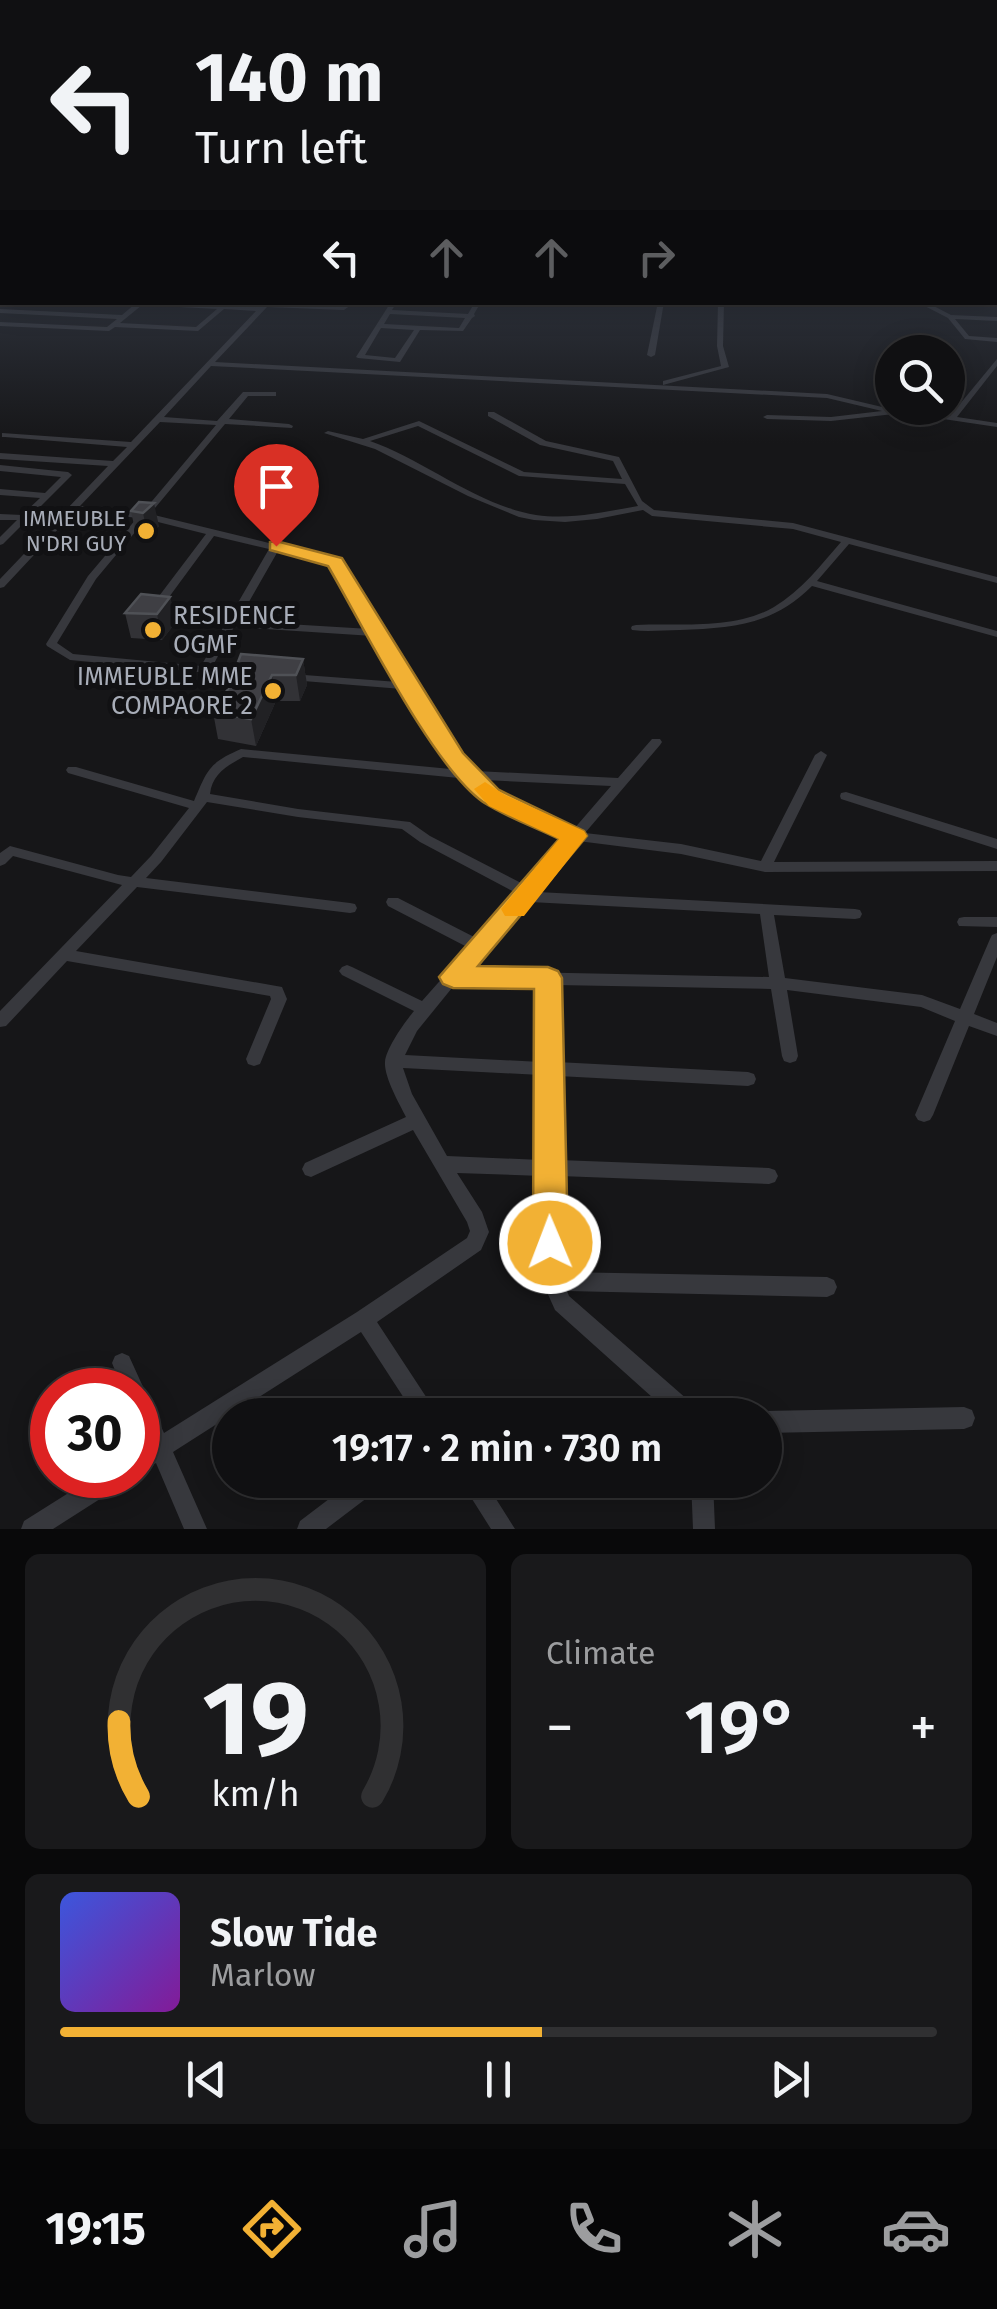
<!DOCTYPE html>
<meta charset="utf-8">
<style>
body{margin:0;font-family:"Fira Sans",sans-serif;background:#19191b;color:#f1f3f6;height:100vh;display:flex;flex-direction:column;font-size:38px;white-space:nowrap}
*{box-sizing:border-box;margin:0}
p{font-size:32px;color:#9c9d9f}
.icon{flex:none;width:55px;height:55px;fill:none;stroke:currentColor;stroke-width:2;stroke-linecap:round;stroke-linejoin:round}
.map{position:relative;height:1529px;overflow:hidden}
.drawer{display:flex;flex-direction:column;gap:25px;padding:25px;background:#09090a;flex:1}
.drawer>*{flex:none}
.guide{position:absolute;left:0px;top:0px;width:998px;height:305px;box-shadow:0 5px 25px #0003,0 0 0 2px #303032;background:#101012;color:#f1f3f6;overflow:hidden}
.tools{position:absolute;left:875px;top:335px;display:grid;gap:20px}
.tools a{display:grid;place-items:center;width:90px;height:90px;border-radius:50%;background:#101012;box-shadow:0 5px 25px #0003,0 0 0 2px #303032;font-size:50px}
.speed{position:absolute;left:30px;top:1368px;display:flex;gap:20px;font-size:50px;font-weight:700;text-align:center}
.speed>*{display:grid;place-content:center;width:130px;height:130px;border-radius:50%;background:#101012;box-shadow:0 5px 25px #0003,0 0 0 2px #303032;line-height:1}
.speed .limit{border:15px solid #d22;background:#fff;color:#111}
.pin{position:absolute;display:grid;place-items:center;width:85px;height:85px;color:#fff;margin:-102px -42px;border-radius:50% 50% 50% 0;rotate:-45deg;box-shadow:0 0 10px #0007}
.pin .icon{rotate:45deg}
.me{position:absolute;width:110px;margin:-55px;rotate:359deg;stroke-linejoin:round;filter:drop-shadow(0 0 8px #0008)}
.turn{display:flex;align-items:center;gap:35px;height:210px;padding:0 30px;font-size:45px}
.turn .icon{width:130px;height:130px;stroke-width:2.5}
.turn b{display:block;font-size:70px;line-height:85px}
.lanes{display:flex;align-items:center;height:95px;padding:0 30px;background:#0003;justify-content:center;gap:50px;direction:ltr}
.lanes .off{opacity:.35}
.big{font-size:75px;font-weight:600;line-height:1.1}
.drawer .widget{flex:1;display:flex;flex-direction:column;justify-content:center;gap:15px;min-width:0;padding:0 35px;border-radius:15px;background:#19191b}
.drawer .dial{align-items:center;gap:0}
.dial svg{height:260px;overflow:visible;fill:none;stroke:#303032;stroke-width:7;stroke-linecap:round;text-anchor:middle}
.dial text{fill:#f1f3f6;stroke:none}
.song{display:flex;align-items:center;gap:30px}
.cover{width:120px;height:120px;border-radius:15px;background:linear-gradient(135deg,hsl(230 70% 55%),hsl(290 70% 35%))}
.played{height:10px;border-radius:5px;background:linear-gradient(90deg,#f2b134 55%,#303032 55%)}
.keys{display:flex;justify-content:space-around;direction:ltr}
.heat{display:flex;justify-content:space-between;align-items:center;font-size:55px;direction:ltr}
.drawer .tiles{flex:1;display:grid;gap:25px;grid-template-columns:1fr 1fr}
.widget:last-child{grid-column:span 2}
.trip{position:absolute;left:212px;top:1398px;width:570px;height:100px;border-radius:50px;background:#101012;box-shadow:0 5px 25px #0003,0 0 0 2px #303032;font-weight:600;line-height:100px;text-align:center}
.tab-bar{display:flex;height:160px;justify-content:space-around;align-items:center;background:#060607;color:#9c9d9f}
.tab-bar .icon{width:70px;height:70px}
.tab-bar .current{color:#f2b134}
.tab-bar b{font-size:45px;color:#f1f3f6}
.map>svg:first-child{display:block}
</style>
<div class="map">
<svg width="997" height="1529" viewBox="0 0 997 1529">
<rect width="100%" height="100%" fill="#161618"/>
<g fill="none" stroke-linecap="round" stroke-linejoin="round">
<path fill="#37383d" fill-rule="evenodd" d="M995,229H997V232H995Z
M0,254L2,255V259L0,258Z
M2,271V276L0,277V272Z
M0,283H2V287H0Z
M0,295H2V299H0Z
M995,297H997V301H995Z
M124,302H173L260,307L264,302L343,306L347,302H355L344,310L267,307L215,362L827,394L895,410L903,409L950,416L997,359V366L957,417L997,423V427L903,413L831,421L767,419L763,417L767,415L831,417L882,411L827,398L211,366L164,417L217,421L243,392H276V396H248L229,419L289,424L293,426L292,428L225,424L150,514L273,544L276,543L338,560C354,583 369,607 382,631C391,647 400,672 415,686L413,688C431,719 452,746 476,771L618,778L652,739H660L662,742L660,745L585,833L681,844L761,861L815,755L821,751L827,755L774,862L997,861V871L765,872L681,854L578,841L538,892L855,909L860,910L862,914L860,918L855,919L774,915L785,978L922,995L960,1009L990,939L992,935L997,933V957L974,1014L997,1023V1036L969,1026L933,1115L930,1120L924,1122L918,1120L915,1115L955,1021L921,1007L787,990L798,1056L796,1061L790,1063L784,1061L782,1056L771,989L556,985L557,1062L748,1072L754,1074L756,1079L754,1084L748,1086L558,1076L559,1160L769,1168L775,1170L778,1176L775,1182L769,1184L560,1176L562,1272L827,1277L834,1280L837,1287L834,1294L827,1297L567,1291L569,1296L696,1407L699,1415H672L555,1310L542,1281V1176L457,1173L482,1212L489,1232L481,1250L377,1322L438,1415H415L361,1332L173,1452L207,1529H184L156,1463L138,1473V1450L147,1444L138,1421V1390H123L112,1363L115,1356L122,1353L129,1356L164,1433L357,1312L467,1238L470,1231L467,1222L413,1130L311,1177L305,1175L302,1169L305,1163L406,1117C399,1103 384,1077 385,1062C386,1048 405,1022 414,1011L342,975L339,971L342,967L347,965L352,967L422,1001L469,948L388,906L386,902L388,898H398L478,939L520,895L420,842L402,829L298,817L207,802L161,862L146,878L350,903L355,904L357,908L355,912L350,913L137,887L76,951L282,987L287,999L260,1064L254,1066L248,1064L246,1059L271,999L270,996L67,961L6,1026L0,1027V1011L122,885L13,856L5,864L0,866V853L10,846L118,875L131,877L151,856L189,808L68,773L66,770L68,767H76L194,801C207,771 208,763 241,749L461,770L428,730L402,689L291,680L285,677L291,674L398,682L373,636L234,627L212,667L256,672L258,674L252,677L70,660L47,646L46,644L88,576L137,518L76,510L4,587L0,588V579L108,466L0,459V453L113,461L127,447L5,437H2V433L131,442L256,311L224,309L198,331L115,327L109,331L0,326V322L107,327L117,319L0,313V309L122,315L135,304ZM142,305L217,309L196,327L120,323ZM160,422L216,425L142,513L80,506ZM146,519L206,534L150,608L153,613L157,614L224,626L201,666L73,654L57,643L96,579ZM214,536L269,549L228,620L161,608ZM278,551L331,564L370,629L238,621ZM243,757L469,779L492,804L566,838L527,886L430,836L410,822L298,809L210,794C212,774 227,766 243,757ZM484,780L611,786L573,830L502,798ZM530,902L760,914L769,977L466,971ZM456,983L540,985L541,1062L405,1055L417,1031ZM403,1068L541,1075V1160L447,1156L412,1094Z
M391,302H397L392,310L468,314L475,302H481L474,314L475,316L472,318L463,331L420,330L400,362L358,358L356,357ZM390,314L465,318L459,328L384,324ZM381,328L414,330L395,358L365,355Z
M658,302H664L655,355L651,357L647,355Z
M718,302H724L723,346L729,367L663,385V381L721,366L717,346Z
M917,302H926L951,315L997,317V321L955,319L969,336L997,338V342L965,339L948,318Z
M488,412H494L546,441L619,457L642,501L654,510L793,523L997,577V583L849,544L817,581L997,631V637L812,586C773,625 733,628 680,630C664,630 648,632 632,630L631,628L632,626L636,625C680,623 734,630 774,607C801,591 821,565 841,542L793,529L652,516L643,510L597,519L565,522L534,520L519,517L468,496L375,449L324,433L328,431L363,439L419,421L524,472L622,479L613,461L540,445L488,416ZM418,426L519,476L625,484L638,506C604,512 570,520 536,515C479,506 424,460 370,441Z
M0,465L68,472L72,475L3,544L0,545V537L17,520H0V514L22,515L40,498L0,495V489L45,493L61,477L0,471Z
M846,792L997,839V849L841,799L840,796L841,793Z
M964,917H997V927L959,926L957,922L959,918Z
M964,1407L972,1410L975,1418L972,1426L964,1429L765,1433V1415H757L765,1411Z
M97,1475H128L125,1483L53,1529H21L24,1521Z
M354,1480H383L380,1488L326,1529H297L300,1521Z
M460,1480H484L515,1529H491Z
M691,1480H713L715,1529H693Z"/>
<path fill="#45474d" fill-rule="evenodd" d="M995,243H997V250H995Z
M0,248H2V253H0Z"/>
</g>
<path fill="#323236" d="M139,502L159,526L148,537L136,535L131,511Z
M170,597L176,622L162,640L131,638L125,613Z
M303,659L307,685L300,701H276L256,746L218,739L213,712L234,680L233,675Z"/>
<path fill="#212124" d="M154,503L159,526L148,537L143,513Z
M170,597L176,622L162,640L157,614Z
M303,659L307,685L300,701L296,675Z
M272,675L276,701L256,746L251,719Z"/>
<path fill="#3f3f44" stroke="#4f5156" stroke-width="2.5" d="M139,502L154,503L143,513L131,511Z
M141,594L170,597L157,614L125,613Z
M241,654L303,659L296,675H272L251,719L213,712L237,675H233Z"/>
<linearGradient id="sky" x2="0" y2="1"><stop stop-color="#0c0c0d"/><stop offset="0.52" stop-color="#363c48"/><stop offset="1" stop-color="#363c48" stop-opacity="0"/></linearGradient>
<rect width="997" height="443" fill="url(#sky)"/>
<path fill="#f2b134" stroke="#9d7322" stroke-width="2.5" d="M276,541L342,558L463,753L499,790L584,831L587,836L478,966L548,967L558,971L562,978L568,1243L563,1255L550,1259L538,1255L533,1243L534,989L453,988L443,984L439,977L559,839C535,827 506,817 483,802C432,766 362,624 328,566L270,550V542Z"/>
<path fill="#f59e0b" d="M485,782L505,795L584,831L587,836L524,916H505L501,909L559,839L489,806L474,789Z"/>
<g fill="#f2b134" stroke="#111113" stroke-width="4">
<circle cx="146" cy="531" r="10"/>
<circle cx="153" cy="630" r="10"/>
<circle cx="273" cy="691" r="10"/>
</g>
<g text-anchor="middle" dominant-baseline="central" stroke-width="10" stroke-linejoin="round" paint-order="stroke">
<g font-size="22" fill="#a8adb8" stroke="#111113" text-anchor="end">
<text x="126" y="518">IMMEUBLE<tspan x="126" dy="25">N'DRI GUY</tspan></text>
</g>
<g font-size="25" fill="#a8adb8" stroke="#111113" text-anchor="start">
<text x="173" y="616">RESIDENCE<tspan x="173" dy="29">OGMF</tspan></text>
<text x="253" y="677" text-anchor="end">IMMEUBLE MME<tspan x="253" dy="29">COMPAORE 2</tspan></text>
</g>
</g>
</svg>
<div class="tools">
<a><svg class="icon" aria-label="search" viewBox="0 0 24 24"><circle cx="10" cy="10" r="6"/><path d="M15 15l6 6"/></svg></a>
</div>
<div class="speed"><div class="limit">30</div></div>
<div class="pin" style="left:276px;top:546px;background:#d93025"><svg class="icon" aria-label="arrive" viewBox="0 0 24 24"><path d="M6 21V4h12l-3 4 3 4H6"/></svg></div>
<svg class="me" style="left:550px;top:1243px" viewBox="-20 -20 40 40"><circle r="17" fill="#f2b134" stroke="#fff" stroke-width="3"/><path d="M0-11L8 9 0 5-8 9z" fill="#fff"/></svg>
<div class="trip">19:17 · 2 min · 730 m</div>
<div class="guide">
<div class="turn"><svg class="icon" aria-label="left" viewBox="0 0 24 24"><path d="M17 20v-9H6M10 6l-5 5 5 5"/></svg><div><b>140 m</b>Turn left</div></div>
<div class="lanes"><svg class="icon" aria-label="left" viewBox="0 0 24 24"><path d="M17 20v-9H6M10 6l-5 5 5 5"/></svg><svg class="icon off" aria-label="ahead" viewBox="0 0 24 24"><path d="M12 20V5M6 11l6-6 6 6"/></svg><svg class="icon off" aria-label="ahead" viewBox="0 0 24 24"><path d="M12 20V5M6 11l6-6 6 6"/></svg><svg class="icon off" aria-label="right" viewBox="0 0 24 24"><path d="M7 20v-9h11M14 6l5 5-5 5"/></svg></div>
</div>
</div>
<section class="drawer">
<div class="tiles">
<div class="widget dial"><svg viewBox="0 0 100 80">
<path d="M14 69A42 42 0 1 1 86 69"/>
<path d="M14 69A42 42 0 0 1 8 46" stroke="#f2b134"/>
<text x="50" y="56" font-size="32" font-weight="700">19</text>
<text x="50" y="72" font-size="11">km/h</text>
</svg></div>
<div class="widget"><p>Climate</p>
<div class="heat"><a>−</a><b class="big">19°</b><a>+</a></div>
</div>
<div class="widget">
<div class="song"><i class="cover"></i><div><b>Slow Tide</b><p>Marlow</p></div></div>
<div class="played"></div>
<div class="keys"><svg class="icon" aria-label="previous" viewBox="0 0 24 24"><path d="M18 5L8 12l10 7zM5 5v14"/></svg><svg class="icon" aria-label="pause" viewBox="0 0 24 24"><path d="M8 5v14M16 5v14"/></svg><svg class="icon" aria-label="next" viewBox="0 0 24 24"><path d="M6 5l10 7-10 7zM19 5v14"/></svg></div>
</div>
</div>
</section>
<nav class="tab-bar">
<b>19:15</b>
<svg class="icon current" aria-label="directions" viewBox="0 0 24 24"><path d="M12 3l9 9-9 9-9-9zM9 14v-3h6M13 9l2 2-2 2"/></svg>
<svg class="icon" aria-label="music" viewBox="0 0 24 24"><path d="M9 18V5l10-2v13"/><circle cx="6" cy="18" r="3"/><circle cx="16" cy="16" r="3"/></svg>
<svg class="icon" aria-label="phone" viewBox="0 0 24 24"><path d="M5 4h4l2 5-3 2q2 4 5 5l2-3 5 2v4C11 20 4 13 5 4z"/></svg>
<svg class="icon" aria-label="climate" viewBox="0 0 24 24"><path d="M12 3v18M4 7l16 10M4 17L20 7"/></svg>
<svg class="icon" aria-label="car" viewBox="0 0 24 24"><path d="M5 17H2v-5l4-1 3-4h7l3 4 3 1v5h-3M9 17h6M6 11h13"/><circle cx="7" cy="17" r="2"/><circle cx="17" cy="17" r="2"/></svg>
</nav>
